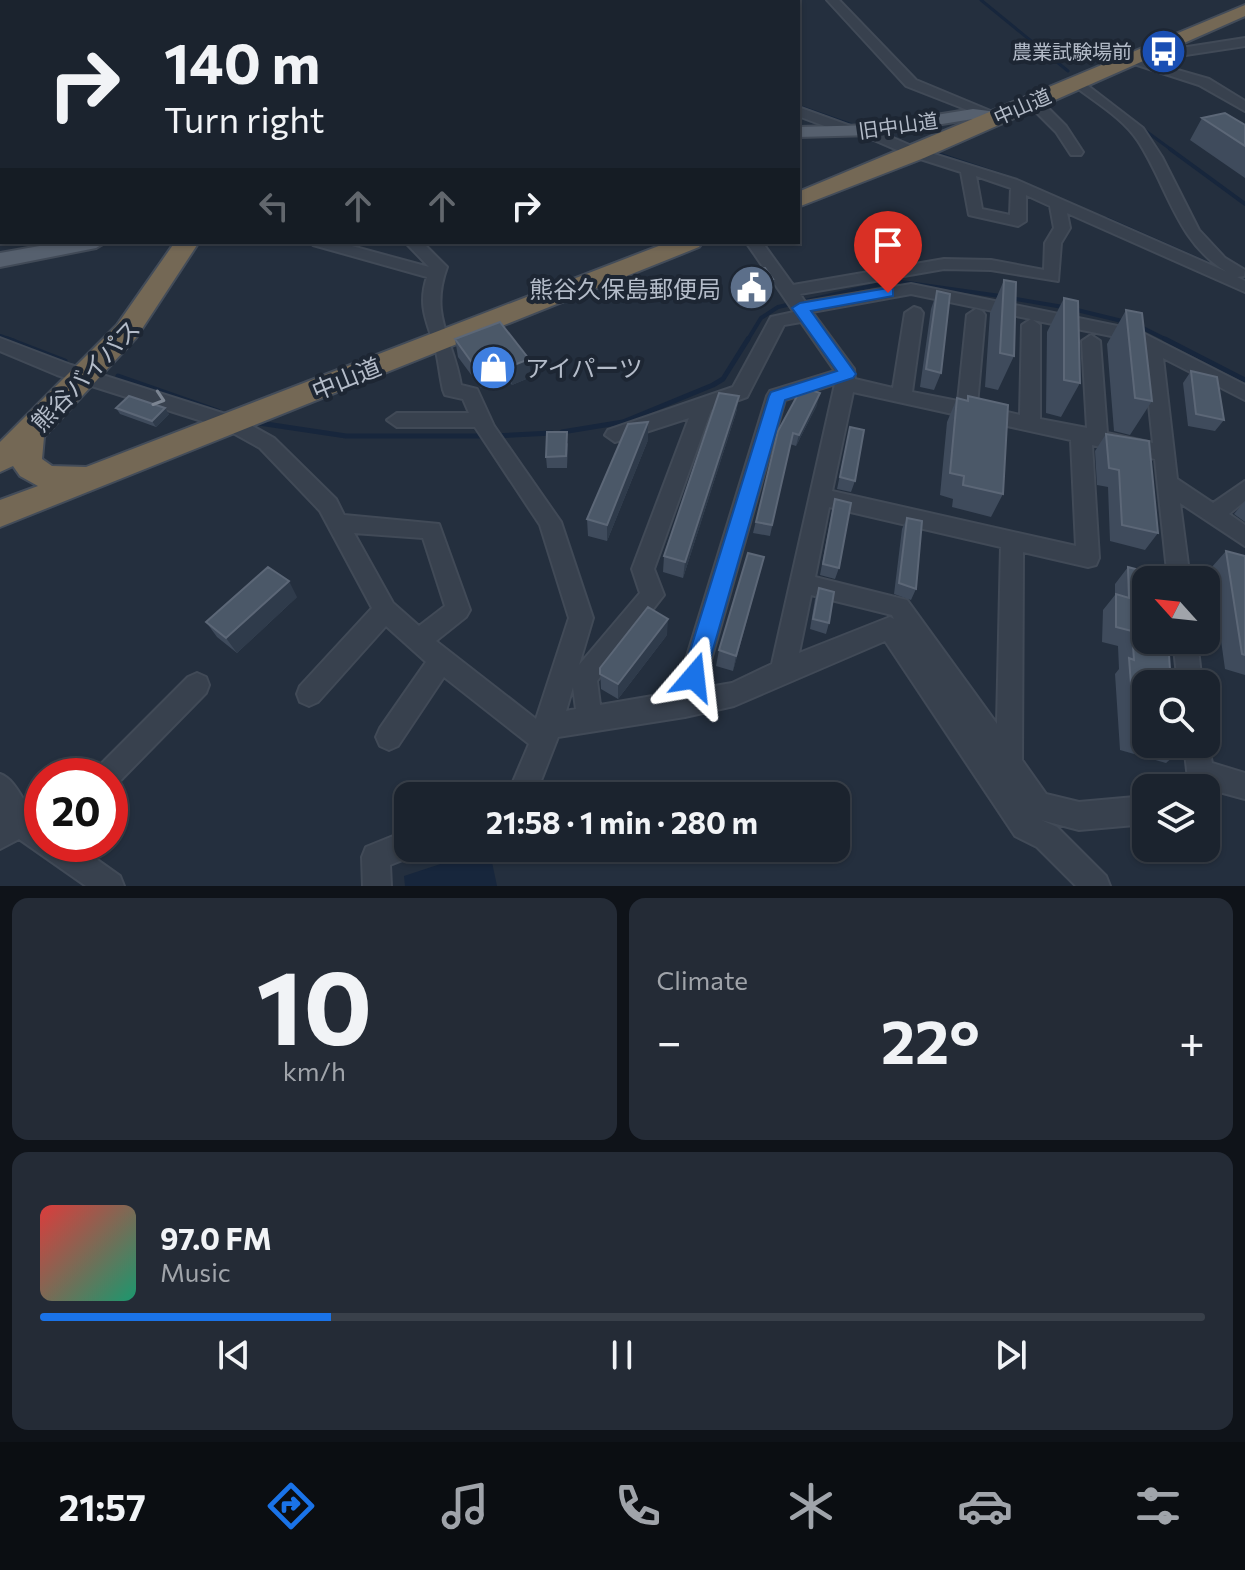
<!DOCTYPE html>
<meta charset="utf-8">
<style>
body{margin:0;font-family:Commissioner,"Noto Sans JP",sans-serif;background:#242b36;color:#f1f3f6;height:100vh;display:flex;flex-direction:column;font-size:30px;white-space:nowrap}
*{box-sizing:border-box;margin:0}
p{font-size:26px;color:#a0a4aa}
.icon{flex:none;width:44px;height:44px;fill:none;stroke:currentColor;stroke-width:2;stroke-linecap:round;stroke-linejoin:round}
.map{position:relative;height:886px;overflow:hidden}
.side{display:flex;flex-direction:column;gap:12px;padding:12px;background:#0f1319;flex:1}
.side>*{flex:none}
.hud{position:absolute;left:0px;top:0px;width:800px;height:244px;box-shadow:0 2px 6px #0004,0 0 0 2px #39404a;background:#1b232e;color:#f1f3f6;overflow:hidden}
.needle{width:52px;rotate:297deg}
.buttons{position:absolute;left:1132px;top:566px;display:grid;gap:16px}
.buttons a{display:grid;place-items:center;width:88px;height:88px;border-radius:16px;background:#1b232e;box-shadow:0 2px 6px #0004,0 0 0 2px #39404a;font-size:40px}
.speed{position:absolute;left:24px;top:758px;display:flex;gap:16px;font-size:40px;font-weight:700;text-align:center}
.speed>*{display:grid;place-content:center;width:104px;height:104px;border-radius:50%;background:#1b232e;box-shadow:0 2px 6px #0004,0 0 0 2px #39404a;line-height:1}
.speed .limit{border:12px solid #d22;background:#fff;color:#111}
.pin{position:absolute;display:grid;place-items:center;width:68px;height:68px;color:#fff;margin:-82px -34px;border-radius:50% 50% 50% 0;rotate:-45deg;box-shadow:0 0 8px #0007}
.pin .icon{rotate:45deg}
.me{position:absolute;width:88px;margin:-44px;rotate:17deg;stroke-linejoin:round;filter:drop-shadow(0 0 6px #0008)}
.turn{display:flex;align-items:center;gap:28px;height:168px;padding:0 32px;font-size:36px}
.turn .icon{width:104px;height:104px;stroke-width:2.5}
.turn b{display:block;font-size:56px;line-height:68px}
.lanes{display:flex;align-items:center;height:76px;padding:0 32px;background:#0003;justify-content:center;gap:40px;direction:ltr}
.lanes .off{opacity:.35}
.big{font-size:60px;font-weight:700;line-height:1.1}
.side .tile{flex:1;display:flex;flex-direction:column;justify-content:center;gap:12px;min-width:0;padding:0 28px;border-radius:16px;background:#242b36}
.side .dial{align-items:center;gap:0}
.dial b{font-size:104px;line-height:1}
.song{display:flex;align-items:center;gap:24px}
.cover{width:96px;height:96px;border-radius:12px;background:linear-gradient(135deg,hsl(0 70% 55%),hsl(160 70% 35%))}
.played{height:8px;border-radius:4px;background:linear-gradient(90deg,#1a73e8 25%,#39404a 25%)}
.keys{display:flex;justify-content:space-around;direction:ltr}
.heat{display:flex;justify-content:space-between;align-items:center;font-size:44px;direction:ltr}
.side .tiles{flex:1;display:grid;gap:12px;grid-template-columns:1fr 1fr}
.tile:last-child{grid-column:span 2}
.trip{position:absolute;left:394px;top:782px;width:456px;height:80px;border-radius:16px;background:#1b232e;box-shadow:0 2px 6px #0004,0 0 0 2px #39404a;font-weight:700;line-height:80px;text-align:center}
.tabs{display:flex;height:128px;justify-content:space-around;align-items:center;background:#0b0e12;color:#a0a4aa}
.tabs .icon{width:56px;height:56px}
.tabs .on{color:#1a73e8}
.tabs b{font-size:36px;color:#f1f3f6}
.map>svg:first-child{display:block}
</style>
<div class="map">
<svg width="1245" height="886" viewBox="0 0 1245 886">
<rect width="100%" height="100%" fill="#242f3e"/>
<path fill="#17263c" d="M489,848L497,886H405L404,876Z"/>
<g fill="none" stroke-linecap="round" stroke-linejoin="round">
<path stroke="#17263c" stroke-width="3" d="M981,0L1068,71
M798,106L858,127
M1143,129L1173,151"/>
<path stroke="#17263c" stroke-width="4" d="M1170,149L1245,204
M932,152L1013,179
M1107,219L1245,280
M1010,298L1063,307
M1073,309L1126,322
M1139,326L1169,341
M0,336L14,341
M747,341L761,318L778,307L894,281L1000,296"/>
<path stroke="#17263c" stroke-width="5" d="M8,339L65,361
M1165,339L1245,380
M118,376L218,411
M259,423L346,436H484
M562,432L623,422L713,385L723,379L748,339
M494,436L552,433"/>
<defs>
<path id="minor" d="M292,0H304L291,2Z
M318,0H330L317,2Z
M435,0H450L452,2H437Z
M608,0H620L606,2Z
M827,0H839L916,80L1005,117L993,120L906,86Z
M1245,38V46L1146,61L1209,79L1245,101V111L1199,85L1125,61L1143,54Z
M1078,78L1143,128L1162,157L1199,230L1225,258L1245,270L1244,276L1237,277L1245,281V292L1067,213L1070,228L1061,243L1058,281L991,270L944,269L800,294L805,302L911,284L1137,330L1245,385V400L1163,358L1177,479L1213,503L1245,481V501L1229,514L1245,525V546L1180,503L1190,580H1168L1155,459L1092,445L1099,558L1096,565L1088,567L1023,552L1022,760L1046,794L1079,802L1146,796V824L1079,830L1041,820L1057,827L1106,876L1110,886H1076L1037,847L1015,836L885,641L734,706L685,717L558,737L535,796H507L529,744L444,677L398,746L389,750L380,746L376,737L380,728L426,662L386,626L318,702L309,706L300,702L297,694L300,686L372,608L320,511L260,448L224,428L57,375L0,351V338L71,365L238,418L274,438L336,499L344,515L439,524L470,610L466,617L436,641L536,719L569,618L540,525L475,427H397L387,420L397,413H469L463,399L445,395L443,390C440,377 439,364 436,351C428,323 417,307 427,277L313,245L311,242H337L429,267L405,242H422L447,267C429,316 453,338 461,385L477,389L494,426L561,522L593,618L579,665L640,593L632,569L689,418L615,442L605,435L608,430L733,387L771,317L794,312L746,242H762L793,285L944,259L991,260L1044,270L1045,243L1054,228L1050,206L1026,195V221L1018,226L969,215L961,172L911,156L860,134V128H870L921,150L1017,180L1227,272C1177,243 1168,187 1138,141C1123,118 1095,102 1073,85V79ZM976,176L1011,188L1010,215L982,209ZM911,294L1031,319L1022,325L1020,415L977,405L985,315L982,311L976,309L967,315L958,401L912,392L923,313L920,309L914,307L905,313L893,388L855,379L854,369L812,312ZM1033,320L1126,339L1143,348L1153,443L1107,433L1100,341L1091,335L1082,341L1087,428L1040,419V325ZM801,322L835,371L770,391L767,396L676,692L600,705L597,681L664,595L654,569L711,410L747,397L784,325ZM835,384L772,664L732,683L703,688L785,400ZM853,392L1071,440L1076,546L832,491ZM829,507L1001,547L997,724L907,600L815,577ZM354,533L423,538L445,606L419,626L393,603ZM811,595L892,615L894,619L890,617L799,653ZM573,687L576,709L566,711Z
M1028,98H1038L1066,126L1083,152L1081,155H1071L1056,132L1028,104Z
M798,107L856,128L858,131L846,134L798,116Z
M1173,640H1197L1202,684H1178Z
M197,673L206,677L209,685L206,693L116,785L110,788V776H94L98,767L188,677Z
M1206,735L1212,763L1245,773V799L1212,790L1206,795V788H1189L1184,744H1206Z
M0,774C19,781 23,808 42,821V844H75L120,876L124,886H86L19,839L0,849Z
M408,830V848H420L418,854L390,865L391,886H363L362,857L366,847Z"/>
<path id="major" d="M973,109L998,112L1007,117L998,122L973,119L874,135L798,137V127L874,125Z
M62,242H106L96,248L0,267V253Z"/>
<path id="highway" d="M1245,5V16L924,158L798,207V192Z
M175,242H199L136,338L44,437L42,459L52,466L86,467L669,242H703L699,247L0,527V500L38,486L20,476L13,466L0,472V442L117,325Z"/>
</defs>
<use href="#minor" stroke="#414a57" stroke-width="4"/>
<use href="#major" stroke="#414a57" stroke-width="4"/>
<use href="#highway" stroke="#434c59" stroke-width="4"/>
<use href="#minor" fill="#38414e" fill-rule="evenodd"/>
<use href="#major" fill="#56606e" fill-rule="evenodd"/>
<use href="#highway" fill="#746855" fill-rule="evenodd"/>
</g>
<path fill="#3f4b5c" d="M1202,118L1245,125V178L1190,140Z
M735,274L771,291L741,297L733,285Z
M1004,280L1014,356L998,390L985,387L990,313Z
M937,291L941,373L934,390L920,387L931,309Z
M1064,298L1080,383L1061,417L1046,413L1047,332Z
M1126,310L1152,401L1130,435L1114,431L1107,344Z
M500,322L531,377L512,385L506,378L481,388L458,357L455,339Z
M1191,371L1224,420L1215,431L1188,426L1183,383Z
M739,396L736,413L683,578L663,572L664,556Z
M968,396L1003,494L991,517L952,507L953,499L940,495L947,422L957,398L966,401Z
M817,405L796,446L790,444L770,536L753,533L778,431Z
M116,408L169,414L156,427L120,414Z
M850,427L855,481L851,492L837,489Z
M1106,434L1158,533L1145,550L1110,541L1108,487L1097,485L1095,451Z
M648,440L607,541L588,536L587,519Z
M568,443L567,468H547L546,457Z
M835,499L839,568L835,579L820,575L832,511Z
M1245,501V522L1234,514Z
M907,518L916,589L911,600L894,594L902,529Z
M1226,551L1245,556V675L1225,669L1211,568Z
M764,557L733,671L716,666L719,650Z
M1128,567L1146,684V744H1182V749L1166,763L1120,750L1115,674L1119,669L1118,646L1102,642L1103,610L1115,595V584Z
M819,588L829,623L826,634L810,629L815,599Z
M297,597L237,653L217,637L206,622Z
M667,635L618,699L601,689L600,668Z"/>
<path fill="#2f3b4b" d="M773,279L771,291L741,297L742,286Z
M529,359L531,377L512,385L509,367Z
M504,360L506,378L481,388L478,371Z
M820,393L817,405L796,446L799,435Z
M739,396L736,413L683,578L685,562Z
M165,408L169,414L156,427L152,421Z
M648,422V440L607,541V525Z
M764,557L760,573L733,671L736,656Z
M289,581L297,597L237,653L226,638Z
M668,619L667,635L618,699V684Z"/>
<path fill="#4b5868" stroke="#5c6777" stroke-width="2" d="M1225,113L1245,125V146L1202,118Z
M765,268L773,279L742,286L735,274Z
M1004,280L1016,282L1014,356L1000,353Z
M937,291L950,294L941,373L926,369Z
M1064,298L1078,301L1080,383L1064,380Z
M1126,310L1142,313L1152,401L1135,398Z
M500,322L529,359L509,367L504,360L478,371L455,339Z
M1191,371L1217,377L1224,420L1196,414Z
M802,387L820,393L799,435L793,433L772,525L756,522L778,431Z
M719,393L739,396L685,562L664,556Z
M129,396L165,408L152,421L116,408Z
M968,396L1008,405L1003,494L963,485L964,476L950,473L957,398L968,401Z
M648,422L607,525L587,519L628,424Z
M850,427L864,430L855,481L840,477Z
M547,432H567L566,456L546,457Z
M1106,434L1149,441L1158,533L1122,525L1119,470L1109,468Z
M835,499L851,503L839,568L823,564Z
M907,518L922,521L916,589L899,583Z
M1226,551L1245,556V655L1242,654Z
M748,553L764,557L736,656L719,650Z
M268,567L289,581L226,638L206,622Z
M1128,567L1162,576L1163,580H1146V640H1168L1171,684H1146V739L1135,736L1129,658L1134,660L1132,631L1116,627V594L1129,598Z
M819,588L834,592L829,623L813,619Z
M648,607L668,619L618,684L600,674V668Z
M1163,744H1182V749Z"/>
<defs><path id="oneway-chevron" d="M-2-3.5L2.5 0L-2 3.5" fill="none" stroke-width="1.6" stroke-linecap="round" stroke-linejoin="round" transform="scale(2)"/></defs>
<use stroke="#7c8592" href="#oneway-chevron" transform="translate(159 399) rotate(18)"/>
<path fill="#1a73e8" stroke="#114b97" stroke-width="2" d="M888,288L893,289V296L811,311L856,374L853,378L785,400L705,677L702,684L694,687L686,684L682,677L769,396L771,392L837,371L792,308L800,303Z"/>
<defs>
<symbol id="bus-disc" viewBox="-11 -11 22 22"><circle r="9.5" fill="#1a4fb4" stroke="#1d2633"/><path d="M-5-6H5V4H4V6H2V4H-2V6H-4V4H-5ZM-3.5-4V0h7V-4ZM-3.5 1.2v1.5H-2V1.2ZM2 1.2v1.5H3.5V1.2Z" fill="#fff"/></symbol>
<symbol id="civic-disc" viewBox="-11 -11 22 22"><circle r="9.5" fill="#5c6f8a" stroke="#1d2633"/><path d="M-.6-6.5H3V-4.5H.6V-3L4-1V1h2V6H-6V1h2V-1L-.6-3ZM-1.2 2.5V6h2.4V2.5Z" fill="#fff"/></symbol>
<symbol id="shop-disc" viewBox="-11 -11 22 22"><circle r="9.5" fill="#3f7fe0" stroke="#1d2633"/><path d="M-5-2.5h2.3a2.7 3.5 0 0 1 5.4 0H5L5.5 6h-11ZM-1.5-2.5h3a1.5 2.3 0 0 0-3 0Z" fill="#fff"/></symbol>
</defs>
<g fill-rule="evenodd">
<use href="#bus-disc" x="1138" y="26" width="51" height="51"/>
<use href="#civic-disc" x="726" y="262" width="51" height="51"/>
<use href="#shop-disc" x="468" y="342" width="51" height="51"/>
</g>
<g text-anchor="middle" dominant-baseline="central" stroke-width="8" stroke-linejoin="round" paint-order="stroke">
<g font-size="20" fill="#b4bcc9" stroke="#1d2633" text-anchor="end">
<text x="1132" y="51">農業試験場前</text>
</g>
<g font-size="20" fill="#b4bcc9" stroke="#1d2633">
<text transform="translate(1022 106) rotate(-24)">中山道</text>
<text transform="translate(898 125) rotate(-8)">旧中山道</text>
</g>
<g font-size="24" fill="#b4bcc9" stroke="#1d2633" text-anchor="end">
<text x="721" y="288">熊谷久保島郵便局</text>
<text x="525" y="367" text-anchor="start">アイパーツ</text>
</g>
<g font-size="24" fill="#b4bcc9" stroke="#1d2633">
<text transform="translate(85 375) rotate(-46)">熊谷バイパス</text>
<text transform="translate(346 378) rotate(-22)">中山道</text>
</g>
</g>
</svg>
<div class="buttons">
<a><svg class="needle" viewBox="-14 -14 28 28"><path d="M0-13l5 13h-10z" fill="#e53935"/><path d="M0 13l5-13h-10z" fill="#a0a4aa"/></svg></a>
<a><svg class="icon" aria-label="search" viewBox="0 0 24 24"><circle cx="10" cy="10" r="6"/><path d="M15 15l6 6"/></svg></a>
<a><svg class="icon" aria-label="layers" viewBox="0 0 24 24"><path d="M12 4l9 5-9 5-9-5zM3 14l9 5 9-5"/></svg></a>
</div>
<div class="speed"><div class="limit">20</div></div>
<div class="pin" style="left:888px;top:293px;background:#d93025"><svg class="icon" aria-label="arrive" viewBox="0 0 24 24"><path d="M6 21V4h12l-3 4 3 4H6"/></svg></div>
<svg class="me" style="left:694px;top:677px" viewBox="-20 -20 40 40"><path d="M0-17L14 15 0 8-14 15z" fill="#1a73e8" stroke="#fff" stroke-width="4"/></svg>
<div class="trip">21:58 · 1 min · 280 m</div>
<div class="hud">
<div class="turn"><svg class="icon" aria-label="right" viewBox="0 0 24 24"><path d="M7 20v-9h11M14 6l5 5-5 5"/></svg><div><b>140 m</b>Turn right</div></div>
<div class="lanes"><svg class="icon off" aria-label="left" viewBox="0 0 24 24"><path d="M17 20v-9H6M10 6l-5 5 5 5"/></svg><svg class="icon off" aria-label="ahead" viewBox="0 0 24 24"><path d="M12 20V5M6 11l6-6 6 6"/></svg><svg class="icon off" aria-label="ahead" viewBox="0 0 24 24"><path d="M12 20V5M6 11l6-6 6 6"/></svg><svg class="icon" aria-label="right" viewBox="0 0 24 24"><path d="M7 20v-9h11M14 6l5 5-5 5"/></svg></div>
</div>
</div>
<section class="side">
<div class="tiles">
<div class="tile dial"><b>10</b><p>km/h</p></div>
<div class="tile"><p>Climate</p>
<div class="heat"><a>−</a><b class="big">22°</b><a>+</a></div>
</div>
<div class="tile">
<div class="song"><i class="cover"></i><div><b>97.0 FM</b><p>Music</p></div></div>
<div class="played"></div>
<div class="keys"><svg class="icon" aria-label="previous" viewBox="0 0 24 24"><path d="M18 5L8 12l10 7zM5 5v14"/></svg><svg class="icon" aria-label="pause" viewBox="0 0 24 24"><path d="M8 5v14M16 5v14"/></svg><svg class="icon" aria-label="next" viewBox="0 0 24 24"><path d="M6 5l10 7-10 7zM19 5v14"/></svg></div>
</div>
</div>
</section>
<nav class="tabs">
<b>21:57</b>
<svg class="icon on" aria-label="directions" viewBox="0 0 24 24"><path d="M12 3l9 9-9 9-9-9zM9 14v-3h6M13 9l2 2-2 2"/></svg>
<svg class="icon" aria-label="music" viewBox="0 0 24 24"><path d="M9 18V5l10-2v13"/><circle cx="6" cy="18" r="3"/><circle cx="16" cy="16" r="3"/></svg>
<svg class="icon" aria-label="phone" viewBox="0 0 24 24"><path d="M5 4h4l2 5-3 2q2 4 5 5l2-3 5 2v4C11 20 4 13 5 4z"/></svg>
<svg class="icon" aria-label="climate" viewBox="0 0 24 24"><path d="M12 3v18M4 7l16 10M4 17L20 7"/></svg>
<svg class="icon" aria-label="car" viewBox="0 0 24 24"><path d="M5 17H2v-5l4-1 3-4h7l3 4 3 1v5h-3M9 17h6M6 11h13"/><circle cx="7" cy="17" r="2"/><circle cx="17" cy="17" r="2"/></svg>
<svg class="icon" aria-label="filters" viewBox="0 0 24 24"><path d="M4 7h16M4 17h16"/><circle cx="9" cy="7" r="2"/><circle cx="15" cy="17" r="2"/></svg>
</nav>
